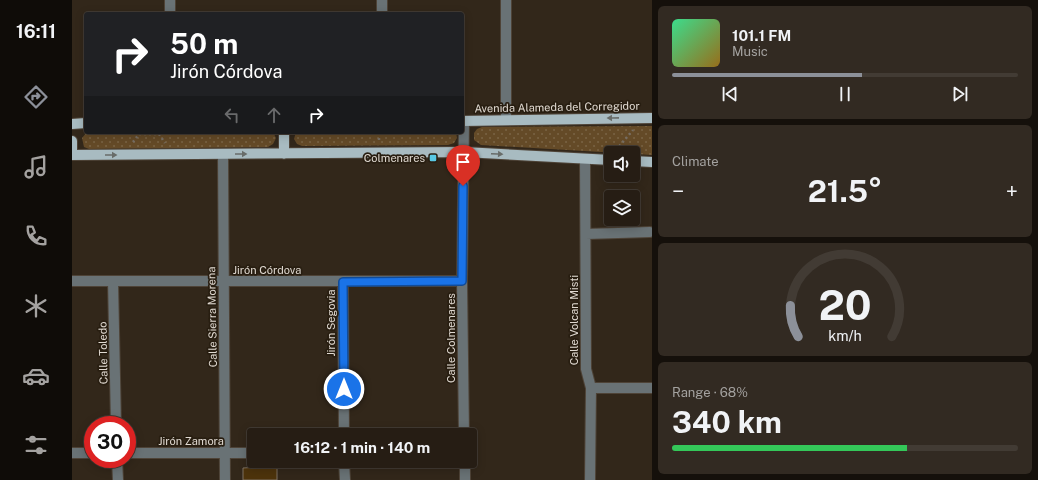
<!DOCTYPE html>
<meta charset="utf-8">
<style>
body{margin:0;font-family:"Public Sans",sans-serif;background:#322a22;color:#f1f3f6;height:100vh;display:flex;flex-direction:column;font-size:15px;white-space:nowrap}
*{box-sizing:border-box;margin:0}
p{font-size:13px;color:#a4a2a0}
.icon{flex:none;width:22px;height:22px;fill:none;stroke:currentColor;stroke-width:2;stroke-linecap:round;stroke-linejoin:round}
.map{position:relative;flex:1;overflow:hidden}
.side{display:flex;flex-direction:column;gap:6px;padding:6px;background:#15100b;width:386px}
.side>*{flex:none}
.hud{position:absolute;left:12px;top:12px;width:380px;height:122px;border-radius:4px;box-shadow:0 2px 10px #0003,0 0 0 1px #423b34;background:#202124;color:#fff;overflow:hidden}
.tools{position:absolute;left:532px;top:146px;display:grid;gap:8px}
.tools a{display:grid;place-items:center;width:36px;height:36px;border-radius:4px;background:#261d14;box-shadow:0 2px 10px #0003,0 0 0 1px #423b34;font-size:20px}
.speed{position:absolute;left:12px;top:416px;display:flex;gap:8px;font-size:20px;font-weight:700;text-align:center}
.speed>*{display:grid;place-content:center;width:52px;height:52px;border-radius:50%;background:#261d14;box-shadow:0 2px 10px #0003,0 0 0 1px #423b34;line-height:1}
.speed .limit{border:6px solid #d22;background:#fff;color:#111}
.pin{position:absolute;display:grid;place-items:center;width:34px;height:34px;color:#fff;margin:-41px -17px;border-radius:50% 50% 50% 0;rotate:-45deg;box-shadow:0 0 4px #0007}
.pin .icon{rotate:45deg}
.me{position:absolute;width:44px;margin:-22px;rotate:0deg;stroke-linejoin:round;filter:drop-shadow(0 0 3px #0008)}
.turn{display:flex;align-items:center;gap:14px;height:84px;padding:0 20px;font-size:18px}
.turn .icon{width:52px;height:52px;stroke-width:2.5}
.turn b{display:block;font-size:28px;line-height:34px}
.lanes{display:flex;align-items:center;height:38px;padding:0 20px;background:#0003;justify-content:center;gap:20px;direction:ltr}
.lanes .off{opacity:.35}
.big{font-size:30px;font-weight:700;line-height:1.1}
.side .widget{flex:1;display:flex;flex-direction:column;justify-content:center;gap:6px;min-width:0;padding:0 14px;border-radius:6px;background:#322a22}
.side .dial{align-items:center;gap:0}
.dial svg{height:104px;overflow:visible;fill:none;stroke:#423b34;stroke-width:7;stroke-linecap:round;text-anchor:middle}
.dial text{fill:#f1f3f6;stroke:none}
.song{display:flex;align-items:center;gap:12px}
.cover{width:48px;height:48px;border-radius:6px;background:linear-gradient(135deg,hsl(150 70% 55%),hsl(40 70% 35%))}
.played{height:4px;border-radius:2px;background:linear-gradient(90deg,#8c9099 55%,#423b34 55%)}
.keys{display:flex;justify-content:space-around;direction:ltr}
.heat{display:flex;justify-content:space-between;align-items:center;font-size:22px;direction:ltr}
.charge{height:6px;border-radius:3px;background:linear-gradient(90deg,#34c759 68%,#423b34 0)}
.trip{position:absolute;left:175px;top:428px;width:230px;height:40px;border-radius:4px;background:#261d14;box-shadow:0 2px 10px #0003,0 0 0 1px #423b34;font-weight:700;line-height:40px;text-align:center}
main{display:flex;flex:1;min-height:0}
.tabs{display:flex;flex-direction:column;width:72px;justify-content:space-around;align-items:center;background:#0f0c08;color:#a4a2a0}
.tabs .icon{width:28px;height:28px}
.tabs .selected{color:#8c9099}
.tabs b{font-size:18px;color:#f1f3f6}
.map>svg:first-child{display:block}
</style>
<main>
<nav class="tabs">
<b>16:11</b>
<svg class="icon selected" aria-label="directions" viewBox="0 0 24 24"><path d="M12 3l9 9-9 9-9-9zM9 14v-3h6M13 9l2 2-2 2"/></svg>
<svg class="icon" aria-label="music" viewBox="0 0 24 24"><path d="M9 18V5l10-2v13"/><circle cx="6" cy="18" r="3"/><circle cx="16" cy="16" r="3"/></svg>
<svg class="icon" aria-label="phone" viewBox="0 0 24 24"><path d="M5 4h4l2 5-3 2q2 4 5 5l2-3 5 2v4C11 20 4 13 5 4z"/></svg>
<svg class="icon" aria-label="climate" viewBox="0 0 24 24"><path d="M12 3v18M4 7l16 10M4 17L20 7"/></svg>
<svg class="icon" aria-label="car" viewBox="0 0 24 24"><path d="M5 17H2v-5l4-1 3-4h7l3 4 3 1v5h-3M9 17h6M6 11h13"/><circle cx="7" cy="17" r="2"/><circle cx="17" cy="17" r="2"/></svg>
<svg class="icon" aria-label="filters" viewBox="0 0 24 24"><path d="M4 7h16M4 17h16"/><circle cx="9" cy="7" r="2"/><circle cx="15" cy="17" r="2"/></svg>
</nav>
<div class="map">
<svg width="580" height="480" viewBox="0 0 580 480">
<defs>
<pattern id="grass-dots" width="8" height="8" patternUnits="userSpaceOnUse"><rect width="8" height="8" fill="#644a27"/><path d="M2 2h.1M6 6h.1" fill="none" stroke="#7a6445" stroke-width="1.8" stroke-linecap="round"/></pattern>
</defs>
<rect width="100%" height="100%" fill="#32271a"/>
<path fill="url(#grass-dots)" d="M580,126V155L409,145L402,140V133L405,129L410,127Z
M15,132H201L204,138L201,144L196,147L17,149L12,147L10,138Z
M224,132H384L385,138L382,143L376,145L230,146L225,144L222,139Z"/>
<path fill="#4d330b" stroke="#7d7162" d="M205,466V480H171V468Z"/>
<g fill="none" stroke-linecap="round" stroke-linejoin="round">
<defs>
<path id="minor" d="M98,0V14
M310,0V14
M434,0V119
M392,121L390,281L392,435
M151,154L153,480
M513,159L514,369L519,388L518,480
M514,234L578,232
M0,281H390
M41,281L44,425
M271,282L272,435
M519,388H580
M0,453H21
M55,453H182
M45,459L46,480
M272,461L273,480
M393,461V480"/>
<path id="major" d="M390,121L580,118
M0,124L14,123
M212,132V154
M0,141V152
M0,155L392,152L539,160
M561,161L580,162"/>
</defs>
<use href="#minor" stroke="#4e4337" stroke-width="12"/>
<use href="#major" stroke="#4e4337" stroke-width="12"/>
<path stroke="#776e63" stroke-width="2.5" stroke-dasharray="2 3" stroke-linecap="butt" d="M307,140V132
M61,142L67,134H87L93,143
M545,149L556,150
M544,150L561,130"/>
<use href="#minor" stroke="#697275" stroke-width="10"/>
<use href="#major" stroke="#a8bbc1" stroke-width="10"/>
</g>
<defs><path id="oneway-solid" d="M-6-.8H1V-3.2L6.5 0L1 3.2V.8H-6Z"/></defs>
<g fill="#686c69">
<use href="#oneway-solid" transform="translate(541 118) rotate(179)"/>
<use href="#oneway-solid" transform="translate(169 154)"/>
<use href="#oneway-solid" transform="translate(425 154) rotate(3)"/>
<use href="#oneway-solid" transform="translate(39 155)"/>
</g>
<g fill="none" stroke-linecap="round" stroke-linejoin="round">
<defs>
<path id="route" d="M272,389L271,282L390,281L391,186"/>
</defs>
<use href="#route" stroke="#114b97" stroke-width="10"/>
<use href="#route" stroke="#1a73e8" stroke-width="7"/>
</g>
<rect fill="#59c8e4" stroke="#281e11" stroke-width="1.5" x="357" y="154" width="8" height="8" rx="2"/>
<g text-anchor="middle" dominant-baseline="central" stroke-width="3.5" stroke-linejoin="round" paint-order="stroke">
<g font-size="11" fill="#e0d9d1" stroke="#281e11">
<text transform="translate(485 107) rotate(-1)">Avenida Alameda del Corregidor</text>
<text x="195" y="270">Jirón Córdova</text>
<text transform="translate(140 317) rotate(-91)">Calle Sierra Morena</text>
<text transform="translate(502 320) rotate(-90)">Calle Volcan Misti</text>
<text transform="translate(259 323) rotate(-90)">Jirón Segovia</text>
<text transform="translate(379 338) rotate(-90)">Calle Colmenares</text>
<text transform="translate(31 353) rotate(-91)">Calle Toledo</text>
<text x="119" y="441">Jirón Zamora</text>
</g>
<g font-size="11" fill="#e0d9d1" stroke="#281e11" text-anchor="end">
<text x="353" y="158">Colmenares</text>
</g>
</g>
</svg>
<div class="tools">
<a><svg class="icon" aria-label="sound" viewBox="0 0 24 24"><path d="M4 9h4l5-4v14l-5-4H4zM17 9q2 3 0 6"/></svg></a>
<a><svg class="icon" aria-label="layers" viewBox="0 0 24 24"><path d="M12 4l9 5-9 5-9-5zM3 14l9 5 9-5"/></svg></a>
</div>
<div class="speed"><div class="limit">30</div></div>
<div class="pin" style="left:391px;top:186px;background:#d93025"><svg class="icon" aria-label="arrive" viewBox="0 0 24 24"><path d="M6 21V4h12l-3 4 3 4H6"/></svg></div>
<svg class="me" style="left:272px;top:389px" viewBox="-20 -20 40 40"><circle r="17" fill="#1a73e8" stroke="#fff" stroke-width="3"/><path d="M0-11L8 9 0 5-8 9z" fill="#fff"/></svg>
<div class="trip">16:12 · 1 min · 140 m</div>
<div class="hud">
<div class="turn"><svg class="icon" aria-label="right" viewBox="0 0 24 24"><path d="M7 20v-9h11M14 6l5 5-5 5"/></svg><div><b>50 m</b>Jirón Córdova</div></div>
<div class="lanes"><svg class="icon off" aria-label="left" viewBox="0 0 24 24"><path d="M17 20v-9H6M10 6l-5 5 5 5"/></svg><svg class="icon off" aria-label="ahead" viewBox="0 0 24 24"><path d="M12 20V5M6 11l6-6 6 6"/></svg><svg class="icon" aria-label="right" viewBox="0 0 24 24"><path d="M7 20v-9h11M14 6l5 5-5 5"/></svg></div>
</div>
</div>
<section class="side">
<div class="widget">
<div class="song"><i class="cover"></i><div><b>101.1 FM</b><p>Music</p></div></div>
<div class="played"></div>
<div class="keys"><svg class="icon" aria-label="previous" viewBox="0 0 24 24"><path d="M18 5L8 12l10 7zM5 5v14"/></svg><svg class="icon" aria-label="pause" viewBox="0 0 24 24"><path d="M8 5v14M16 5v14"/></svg><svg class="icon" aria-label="next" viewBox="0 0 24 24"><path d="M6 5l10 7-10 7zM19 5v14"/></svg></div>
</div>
<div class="widget"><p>Climate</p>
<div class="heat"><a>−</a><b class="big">21.5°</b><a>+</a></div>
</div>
<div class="widget dial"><svg viewBox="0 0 100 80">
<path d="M14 69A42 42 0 1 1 86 69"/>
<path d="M14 69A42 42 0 0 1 8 45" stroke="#8c9099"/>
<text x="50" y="56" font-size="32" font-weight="700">20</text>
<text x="50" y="72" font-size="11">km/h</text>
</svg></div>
<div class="widget"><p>Range · 68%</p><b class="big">340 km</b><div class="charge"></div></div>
</section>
</main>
